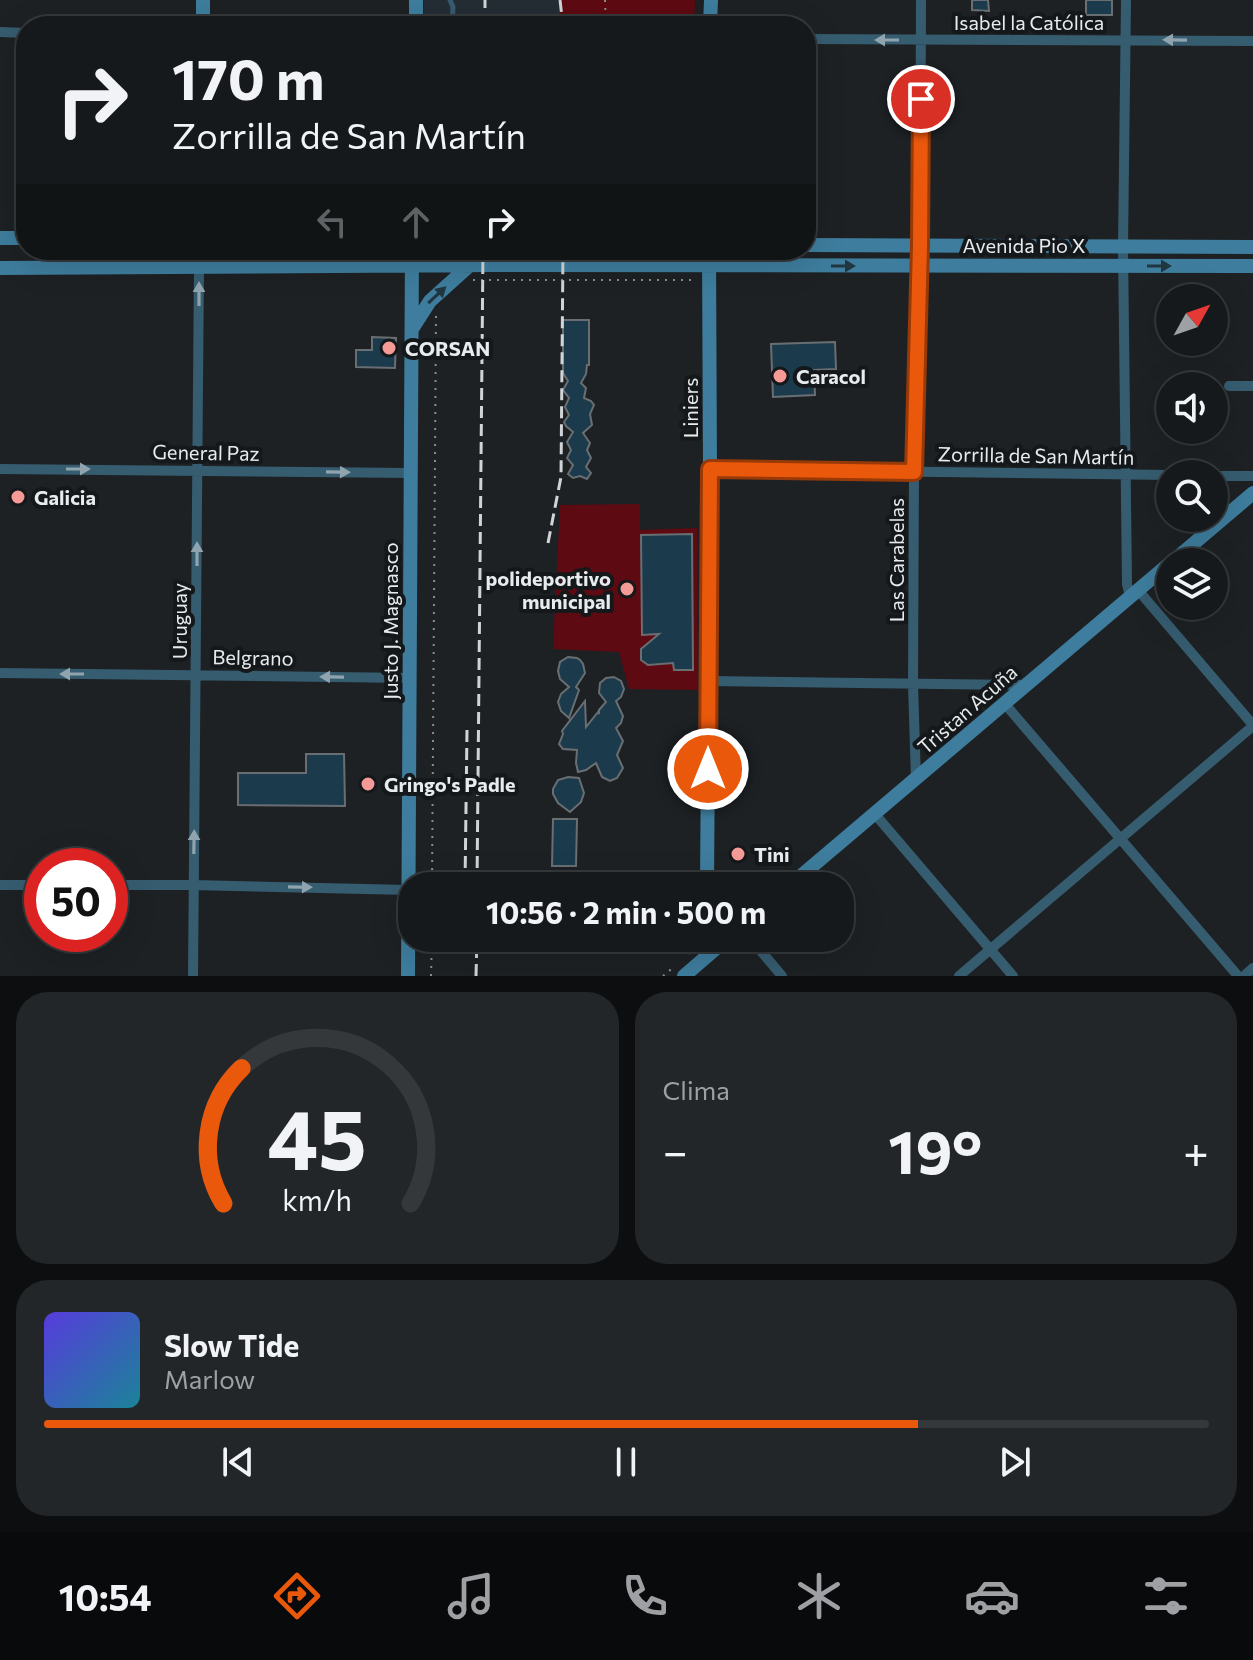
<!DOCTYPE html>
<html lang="es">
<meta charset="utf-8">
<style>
body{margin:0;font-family:Commissioner,sans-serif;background:#232628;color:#f1f3f6;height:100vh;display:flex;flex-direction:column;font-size:30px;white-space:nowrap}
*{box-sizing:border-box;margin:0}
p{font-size:26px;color:#9ea0a3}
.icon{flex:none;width:44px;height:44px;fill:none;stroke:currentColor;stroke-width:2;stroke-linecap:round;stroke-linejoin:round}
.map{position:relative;height:976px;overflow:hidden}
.sheet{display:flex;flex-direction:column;gap:16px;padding:16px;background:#0c0e0f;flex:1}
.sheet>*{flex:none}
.guide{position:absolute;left:16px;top:16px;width:800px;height:244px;border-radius:32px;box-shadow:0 8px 32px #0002,0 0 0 2px #35383a;background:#16191b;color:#f1f3f6;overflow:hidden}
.needle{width:52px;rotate:50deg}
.fabs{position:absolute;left:1156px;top:284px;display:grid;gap:16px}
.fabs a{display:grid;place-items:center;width:72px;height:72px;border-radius:50%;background:#16191b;box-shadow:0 8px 32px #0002,0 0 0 2px #35383a;font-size:40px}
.speed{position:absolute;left:24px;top:848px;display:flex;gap:16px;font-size:40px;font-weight:700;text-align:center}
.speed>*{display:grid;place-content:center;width:104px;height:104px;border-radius:50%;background:#16191b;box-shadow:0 8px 32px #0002,0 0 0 2px #35383a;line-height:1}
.speed .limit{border:12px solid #d22;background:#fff;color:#111}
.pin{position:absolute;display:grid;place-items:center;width:68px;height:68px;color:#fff;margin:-34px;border:4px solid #fff;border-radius:50%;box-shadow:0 2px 8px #0007}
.me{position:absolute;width:88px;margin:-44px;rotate:0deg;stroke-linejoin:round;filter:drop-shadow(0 0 6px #0008)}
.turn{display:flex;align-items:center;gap:28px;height:168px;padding:0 24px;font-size:36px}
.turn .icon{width:104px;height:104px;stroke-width:2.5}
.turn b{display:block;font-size:56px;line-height:68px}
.lanes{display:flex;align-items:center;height:76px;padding:0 24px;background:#0003;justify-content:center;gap:40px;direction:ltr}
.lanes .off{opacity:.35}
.big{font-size:60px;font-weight:700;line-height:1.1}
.sheet .card{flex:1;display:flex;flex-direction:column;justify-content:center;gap:12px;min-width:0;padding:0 28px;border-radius:32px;background:#232628}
.sheet .dial{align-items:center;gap:0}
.dial svg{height:208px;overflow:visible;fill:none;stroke:#35383a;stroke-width:7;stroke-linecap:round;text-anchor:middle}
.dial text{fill:#f1f3f6;stroke:none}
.song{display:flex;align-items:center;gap:24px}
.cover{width:96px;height:96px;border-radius:12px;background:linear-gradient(135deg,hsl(250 70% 55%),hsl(190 70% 35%))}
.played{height:8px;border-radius:4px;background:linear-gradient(90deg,#ea580c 75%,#35383a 75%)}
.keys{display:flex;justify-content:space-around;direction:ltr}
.heat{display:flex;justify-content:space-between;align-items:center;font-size:44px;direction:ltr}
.sheet .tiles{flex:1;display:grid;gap:16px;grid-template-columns:1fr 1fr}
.card:last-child{grid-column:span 2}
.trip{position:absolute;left:398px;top:872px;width:456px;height:80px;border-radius:32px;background:#16191b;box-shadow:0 8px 32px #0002,0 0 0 2px #35383a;font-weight:700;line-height:80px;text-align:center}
.menu{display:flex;height:128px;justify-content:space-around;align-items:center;background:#090a0b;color:#9ea0a3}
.menu .icon{width:56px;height:56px}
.menu .on{color:#ea580c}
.menu b{font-size:36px;color:#f1f3f6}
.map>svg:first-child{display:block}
</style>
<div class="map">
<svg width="1253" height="976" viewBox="0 0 1253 976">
<rect width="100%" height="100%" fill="#1d2124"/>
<path fill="#232d33" d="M424,0H560V26H423Z"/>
<path fill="#5e0a12" d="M560,0H695L694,26H560Z
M199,250H412V266L199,267Z
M640,504V530L697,528L698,690L629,689L619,652L553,649L560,505Z"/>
<path fill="#1b3b4c" stroke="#696e72" stroke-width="2" d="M972,0H988L989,11L972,10Z
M1086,0H1112V15H1086Z
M563,320H589V365H587L586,374L581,383L586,388L584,398L591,401L594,405L590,414L592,425L583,433L590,443L587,450L591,458L586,467L591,473L587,479L580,476L573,478L568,474L573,465L567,458L571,450L567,442L573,432L566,426L564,422L569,415L565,407L569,398L563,390L568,381L563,373Z
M372,337L396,338L395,368L356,367V350H372Z
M835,342L836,369L814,370L815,395L773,397L771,344Z
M692,534L693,670H674L673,663L648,665L641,660V649L659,634L642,635L641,535Z
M568,657L577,658L580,660L583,664L585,673L576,687L579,690L569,718L561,711L558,702L561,694L569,687L560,679L558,671L560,662Z
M614,677L621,681L624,689L621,697L616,701L623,716L621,723L616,728L623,741L617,755L623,768L617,778L610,781L602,777L596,763L586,770L578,772L576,763L577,750L563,749L559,744L563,734L562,731L585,701L586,727L598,712L599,714V710L606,702L599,693L600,683L606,678Z
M306,754H344L345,806L238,805V773H306Z
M568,777L579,778L584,793L581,802L570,812L558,803L553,794V789L558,780Z
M553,819H577L576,866H552Z"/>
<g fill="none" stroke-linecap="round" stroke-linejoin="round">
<path stroke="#8a8e90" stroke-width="2" stroke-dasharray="2 6" stroke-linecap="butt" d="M605,0L606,26
M473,280H695
M432,886L436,315
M689,954L695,946
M431,976L432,938
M663,976L675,966"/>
<path stroke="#365c70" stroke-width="5" d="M450,0L453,7L452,26"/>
<path stroke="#365c70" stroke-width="10" d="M1126,0L1123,247L1127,584L1130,597
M0,32L26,33
M806,39L1253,41
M1229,386H1253
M0,469L411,473
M710,469L1170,475
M1214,476H1253
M1138,590L1253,725
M0,673L410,678
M709,681L1026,685
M1005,704L1238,976
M916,780L913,684L914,472L920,246L921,0
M874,813L1013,976
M0,885H42
M110,885H193L409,890
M750,938L782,976
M193,976L199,267
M959,976L1253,726
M1244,976L1253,968"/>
<path stroke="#3e7d9d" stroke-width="14" d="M416,0V26
M203,26V0
M710,26L711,0
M0,238H26
M806,245L1253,247
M199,267V250
M0,268L495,265L1253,266
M412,329L430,301L470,265
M1172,562L1253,493
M707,886L710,469L709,250
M789,886L1170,563
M408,976L412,250
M684,976L728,938"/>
<path stroke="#d0d4d6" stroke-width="3" stroke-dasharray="12 6" stroke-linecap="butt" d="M560,0L563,26
M485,26V0
M548,543L561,477L563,250
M465,886L467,730
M477,886L483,250
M476,976L477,938"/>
</g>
<defs><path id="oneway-solid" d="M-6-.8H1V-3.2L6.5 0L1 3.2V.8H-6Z" transform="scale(2)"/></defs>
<g fill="#8fa4ae">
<use href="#oneway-solid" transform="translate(887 40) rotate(-180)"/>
<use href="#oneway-solid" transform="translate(1175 40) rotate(-179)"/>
<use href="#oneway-solid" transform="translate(199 294) rotate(-90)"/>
<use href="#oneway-solid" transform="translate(78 469)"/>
<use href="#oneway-solid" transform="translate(338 472) rotate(1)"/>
<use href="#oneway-solid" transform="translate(197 554) rotate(-90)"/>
<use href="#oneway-solid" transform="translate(72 674) rotate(-180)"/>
<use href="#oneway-solid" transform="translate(332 677) rotate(-179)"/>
<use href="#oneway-solid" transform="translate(194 842) rotate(-89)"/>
<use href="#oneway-solid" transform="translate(300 887) rotate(1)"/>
</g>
<g fill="#213641">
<use href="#oneway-solid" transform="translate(843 266)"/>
<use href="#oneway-solid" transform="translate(1159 266)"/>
<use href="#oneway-solid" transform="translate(437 295) rotate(-43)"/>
</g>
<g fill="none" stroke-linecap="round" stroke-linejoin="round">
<defs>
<path id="route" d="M708,769L710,469L914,472L920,246L921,99"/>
</defs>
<use href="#route" stroke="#983908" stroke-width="20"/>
<use href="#route" stroke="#ea580c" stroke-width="14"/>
</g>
<g fill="#f59b97" stroke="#14181a" stroke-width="3">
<circle cx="389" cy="348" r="8"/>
<circle cx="780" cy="376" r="8"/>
<circle cx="18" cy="497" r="8"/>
<circle cx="627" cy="589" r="8"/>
<circle cx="368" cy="784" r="8"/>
<circle cx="738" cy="854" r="8"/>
</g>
<g text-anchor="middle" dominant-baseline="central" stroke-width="8" stroke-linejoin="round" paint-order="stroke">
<g font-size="20" fill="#e8ebed" stroke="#14181a">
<text x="1029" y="22">Isabel la Católica</text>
<text x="1024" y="245">Avenida Pio X</text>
<text transform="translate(690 408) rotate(-90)">Liniers</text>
<text transform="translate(206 452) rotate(1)">General Paz</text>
<text transform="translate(1036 455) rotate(1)">Zorrilla de San Martín</text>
<text transform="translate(896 560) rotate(-90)">Las Carabelas</text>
<text transform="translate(179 621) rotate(-90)">Uruguay</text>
<text transform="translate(390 621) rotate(-90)">Justo J. Magnasco</text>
<text transform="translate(253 657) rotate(1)">Belgrano</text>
<text transform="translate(967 709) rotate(-41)">Tristan Acuña</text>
</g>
<g font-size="20" font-weight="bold" fill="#e8ebed" stroke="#14181a" text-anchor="start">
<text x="405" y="348">CORSAN</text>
<text x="796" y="376">Caracol</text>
<text x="34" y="497">Galicia</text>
<text x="611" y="578" text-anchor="end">polideportivo<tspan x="611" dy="23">municipal</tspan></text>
<text x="384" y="784">Gringo's Padle</text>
<text x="754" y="854">Tini</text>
</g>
</g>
</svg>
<div class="fabs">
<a><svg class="needle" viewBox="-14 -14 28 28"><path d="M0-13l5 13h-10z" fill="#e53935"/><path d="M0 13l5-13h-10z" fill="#9ea0a3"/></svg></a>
<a><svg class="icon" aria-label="sound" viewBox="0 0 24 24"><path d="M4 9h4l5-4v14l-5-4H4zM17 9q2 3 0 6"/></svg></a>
<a><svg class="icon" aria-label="search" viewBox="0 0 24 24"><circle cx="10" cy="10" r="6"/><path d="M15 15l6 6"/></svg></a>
<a><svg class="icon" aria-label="layers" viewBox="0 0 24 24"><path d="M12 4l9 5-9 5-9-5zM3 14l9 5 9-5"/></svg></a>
</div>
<div class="speed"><div class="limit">50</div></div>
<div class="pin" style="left:921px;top:99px;background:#d93025"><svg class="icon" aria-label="arrive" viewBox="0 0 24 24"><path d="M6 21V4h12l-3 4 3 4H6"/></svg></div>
<svg class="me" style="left:708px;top:769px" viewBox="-20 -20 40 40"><circle r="17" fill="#ea580c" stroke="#fff" stroke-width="3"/><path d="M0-11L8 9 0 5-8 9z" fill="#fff"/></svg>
<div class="trip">10:56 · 2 min · 500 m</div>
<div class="guide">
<div class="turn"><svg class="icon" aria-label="right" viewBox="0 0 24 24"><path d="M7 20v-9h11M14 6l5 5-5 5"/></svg><div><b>170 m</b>Zorrilla de San Martín</div></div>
<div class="lanes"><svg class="icon off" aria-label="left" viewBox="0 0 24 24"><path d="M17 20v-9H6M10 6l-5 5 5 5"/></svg><svg class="icon off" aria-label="ahead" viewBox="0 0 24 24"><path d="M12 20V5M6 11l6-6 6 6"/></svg><svg class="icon" aria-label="right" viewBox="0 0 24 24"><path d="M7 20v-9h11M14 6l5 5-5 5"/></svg></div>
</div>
</div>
<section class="sheet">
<div class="tiles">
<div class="card dial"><svg viewBox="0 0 100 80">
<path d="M14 69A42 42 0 1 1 86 69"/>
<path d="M14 69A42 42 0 0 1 21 17" stroke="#ea580c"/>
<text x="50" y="56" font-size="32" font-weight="700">45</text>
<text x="50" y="72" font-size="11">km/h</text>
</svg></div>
<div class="card"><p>Clima</p>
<div class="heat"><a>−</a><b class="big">19°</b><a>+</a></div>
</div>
<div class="card">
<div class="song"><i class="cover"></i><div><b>Slow Tide</b><p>Marlow</p></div></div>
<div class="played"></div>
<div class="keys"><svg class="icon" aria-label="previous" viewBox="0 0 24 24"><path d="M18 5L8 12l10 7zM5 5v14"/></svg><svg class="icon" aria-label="pause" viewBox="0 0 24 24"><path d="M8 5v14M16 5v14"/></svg><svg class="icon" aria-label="next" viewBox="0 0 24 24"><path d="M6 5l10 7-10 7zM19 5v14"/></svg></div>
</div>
</div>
</section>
<nav class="menu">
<b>10:54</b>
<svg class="icon on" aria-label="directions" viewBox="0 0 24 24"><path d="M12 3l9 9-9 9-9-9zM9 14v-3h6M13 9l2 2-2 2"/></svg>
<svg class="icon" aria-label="music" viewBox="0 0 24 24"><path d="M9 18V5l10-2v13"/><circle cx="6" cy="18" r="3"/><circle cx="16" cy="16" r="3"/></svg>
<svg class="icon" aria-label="phone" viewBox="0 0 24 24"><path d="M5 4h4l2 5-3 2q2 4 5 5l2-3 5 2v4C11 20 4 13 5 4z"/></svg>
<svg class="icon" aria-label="climate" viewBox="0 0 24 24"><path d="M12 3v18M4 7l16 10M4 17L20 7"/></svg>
<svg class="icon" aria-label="car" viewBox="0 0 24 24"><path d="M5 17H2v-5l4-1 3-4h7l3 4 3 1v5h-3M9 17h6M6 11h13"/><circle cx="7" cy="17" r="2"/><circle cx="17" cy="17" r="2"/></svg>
<svg class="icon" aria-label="filters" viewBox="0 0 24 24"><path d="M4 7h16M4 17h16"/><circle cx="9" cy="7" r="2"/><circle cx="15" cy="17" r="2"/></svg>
</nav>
